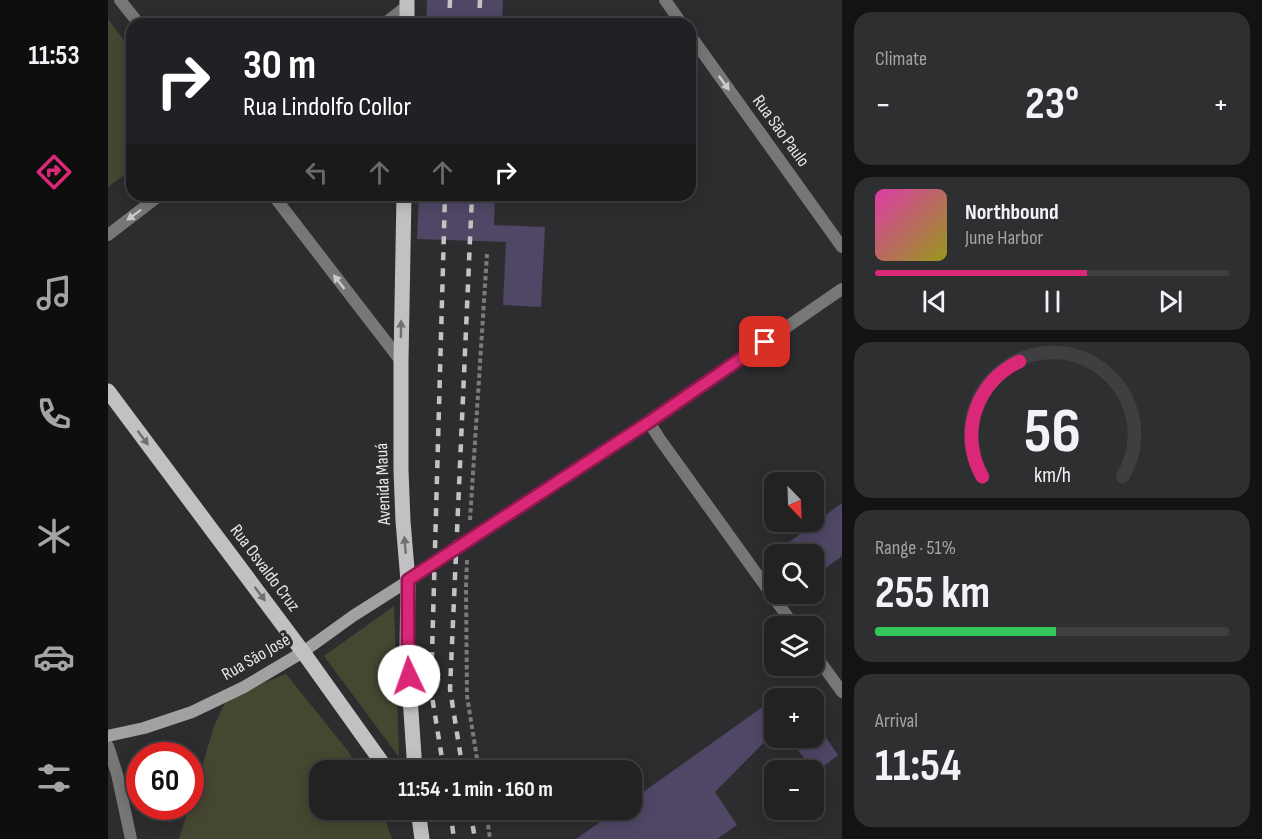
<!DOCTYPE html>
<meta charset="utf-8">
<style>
body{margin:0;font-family:"Sofia Sans Condensed",sans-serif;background:#2e2f30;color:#f1f3f6;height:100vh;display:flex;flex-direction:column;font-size:22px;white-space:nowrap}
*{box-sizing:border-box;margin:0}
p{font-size:20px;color:#a2a4a6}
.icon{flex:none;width:33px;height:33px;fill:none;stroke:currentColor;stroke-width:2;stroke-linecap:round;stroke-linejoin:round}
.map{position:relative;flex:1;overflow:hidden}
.side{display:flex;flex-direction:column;gap:12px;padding:12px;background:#131313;width:420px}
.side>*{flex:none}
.top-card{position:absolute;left:18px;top:18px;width:570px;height:183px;border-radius:18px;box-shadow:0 3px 15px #0003,0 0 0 2px #3f3f41;background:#202124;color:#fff;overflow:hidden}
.needle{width:39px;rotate:157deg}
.tools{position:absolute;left:656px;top:472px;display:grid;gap:12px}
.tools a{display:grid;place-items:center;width:60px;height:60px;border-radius:12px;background:#222223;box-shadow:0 3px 15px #0003,0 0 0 2px #3f3f41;font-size:30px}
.speed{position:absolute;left:18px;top:742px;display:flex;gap:12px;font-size:30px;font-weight:700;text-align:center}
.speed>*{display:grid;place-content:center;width:78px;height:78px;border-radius:50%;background:#222223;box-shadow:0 3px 15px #0003,0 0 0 2px #3f3f41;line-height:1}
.speed .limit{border:9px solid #d22;background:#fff;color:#111}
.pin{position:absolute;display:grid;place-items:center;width:51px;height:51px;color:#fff;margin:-26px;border-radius:12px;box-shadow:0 3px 9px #0006}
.me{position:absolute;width:66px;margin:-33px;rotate:357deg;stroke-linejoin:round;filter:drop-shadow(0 0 4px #0008)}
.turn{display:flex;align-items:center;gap:21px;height:126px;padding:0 18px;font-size:27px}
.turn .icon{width:78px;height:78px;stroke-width:2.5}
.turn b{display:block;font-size:42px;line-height:51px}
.lanes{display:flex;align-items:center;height:57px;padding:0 18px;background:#0003;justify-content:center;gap:30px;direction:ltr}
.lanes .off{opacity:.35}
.big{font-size:45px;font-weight:700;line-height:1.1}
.side .widget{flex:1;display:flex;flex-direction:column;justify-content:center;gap:9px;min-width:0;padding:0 21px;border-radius:18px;background:#2e2f30}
.side .dial{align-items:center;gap:0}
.dial svg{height:156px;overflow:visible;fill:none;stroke:#3f3f41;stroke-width:7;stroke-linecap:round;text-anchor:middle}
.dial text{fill:#f1f3f6;stroke:none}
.song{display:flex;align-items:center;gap:18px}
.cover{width:72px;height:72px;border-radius:9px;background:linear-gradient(135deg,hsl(320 70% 55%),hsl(60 70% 35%))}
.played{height:6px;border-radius:3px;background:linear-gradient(90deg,#db2777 60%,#3f3f41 60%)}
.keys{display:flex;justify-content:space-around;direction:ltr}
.heat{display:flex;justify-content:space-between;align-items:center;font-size:33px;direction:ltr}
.charge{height:9px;border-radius:4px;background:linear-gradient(90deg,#34c759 51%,#3f3f41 0)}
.trip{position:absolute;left:201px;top:760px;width:333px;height:60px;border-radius:18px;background:#222223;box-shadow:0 3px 15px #0003,0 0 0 2px #3f3f41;font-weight:700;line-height:60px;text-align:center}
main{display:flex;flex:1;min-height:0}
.tabs{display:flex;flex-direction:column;width:108px;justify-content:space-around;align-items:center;background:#0e0e0e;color:#a2a4a6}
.tabs .icon{width:42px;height:42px}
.tabs .active{color:#db2777}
.tabs b{font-size:27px;color:#f1f3f6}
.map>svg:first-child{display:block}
</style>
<main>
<nav class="tabs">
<b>11:53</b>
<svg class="icon active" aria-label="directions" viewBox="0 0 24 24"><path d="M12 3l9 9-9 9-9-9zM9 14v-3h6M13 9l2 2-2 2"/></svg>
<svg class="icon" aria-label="music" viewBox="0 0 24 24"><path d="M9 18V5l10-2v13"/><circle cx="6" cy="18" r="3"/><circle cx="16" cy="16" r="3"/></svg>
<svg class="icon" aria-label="phone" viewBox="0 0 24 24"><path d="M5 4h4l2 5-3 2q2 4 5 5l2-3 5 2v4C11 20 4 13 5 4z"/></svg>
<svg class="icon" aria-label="climate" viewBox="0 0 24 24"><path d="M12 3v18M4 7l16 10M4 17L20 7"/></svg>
<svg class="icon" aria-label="car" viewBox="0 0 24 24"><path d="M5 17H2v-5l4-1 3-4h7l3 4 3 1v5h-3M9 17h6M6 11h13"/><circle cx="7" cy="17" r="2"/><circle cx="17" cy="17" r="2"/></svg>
<svg class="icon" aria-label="filters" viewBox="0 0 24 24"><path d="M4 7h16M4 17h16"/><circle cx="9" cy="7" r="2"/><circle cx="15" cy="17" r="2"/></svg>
</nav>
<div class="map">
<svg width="734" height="839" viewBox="0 0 734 839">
<rect width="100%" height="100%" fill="#2d2d2f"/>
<path fill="#464731" d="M0,19L24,51V169L0,187Z
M286,606L291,757L216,656Z
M178,674L240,751L251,771H212V810H272L278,822L284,839H71L81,807H82L83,803L106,726L120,697Z"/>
<path fill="#504766" d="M319,0H395L394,24H318Z
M311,195H387L386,225L437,227L433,307L395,305L398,242L309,239Z
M734,503V556L705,578V555H664Z
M666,699V732L607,792L629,825L609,839H468L509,810H524V800Z
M705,719L730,755L707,773L681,738H705Z"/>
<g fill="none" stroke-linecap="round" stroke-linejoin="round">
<path stroke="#7b7a7c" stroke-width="4" stroke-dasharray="4.5 3" stroke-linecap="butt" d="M362,520L379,254
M359,560L358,587L359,696L371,771
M378,810L382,839"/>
<path stroke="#777778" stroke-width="12" d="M0,746L9,774L23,839"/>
<path stroke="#777778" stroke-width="12" d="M12,0L31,24
M557,0L574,24
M276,24L299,6
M582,35L734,247
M165,195L293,361
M0,235L52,195
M541,422L551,438L687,627
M300,581L541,422L734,289
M705,652L734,692"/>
<path stroke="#a1a0a2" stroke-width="12" d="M0,736L36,728L84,712L136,687L195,652L245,616L300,581"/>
<path stroke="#c1c1c3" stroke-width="15" d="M299,0V24
M296,195L293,361V470L295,521L300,581L299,652L307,771
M0,391L195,652L280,771
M310,810L314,839"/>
<path stroke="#c3c2c4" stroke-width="4.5" stroke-dasharray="8 8" stroke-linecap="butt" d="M341,24L342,0
M371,24L372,0
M336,771L323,690L337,195
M355,771L342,689L364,195
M342,810L346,839
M362,810L367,839"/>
</g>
<defs><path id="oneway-solid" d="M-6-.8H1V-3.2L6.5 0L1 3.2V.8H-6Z" transform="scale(1.5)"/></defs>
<g fill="#cbcacc">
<use href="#oneway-solid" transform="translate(616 83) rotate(54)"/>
<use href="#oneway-solid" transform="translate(26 215) rotate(143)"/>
<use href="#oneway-solid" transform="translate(231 282) rotate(-128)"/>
</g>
<g fill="#707072">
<use href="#oneway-solid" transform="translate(293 329) rotate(-89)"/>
<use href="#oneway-solid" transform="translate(35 438) rotate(53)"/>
<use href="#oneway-solid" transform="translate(297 545) rotate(-95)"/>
<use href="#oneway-solid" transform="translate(152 594) rotate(53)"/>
</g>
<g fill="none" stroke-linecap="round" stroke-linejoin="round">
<defs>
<path id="route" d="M301,676L300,652V580L541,422L657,342"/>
</defs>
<use href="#route" stroke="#8e194d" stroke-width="15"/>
<use href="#route" stroke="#db2777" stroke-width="10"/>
</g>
<g text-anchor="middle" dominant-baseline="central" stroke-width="6" stroke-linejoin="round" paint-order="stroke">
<g font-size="18" fill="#e7e6e8" stroke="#2d2d2f">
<text transform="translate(673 131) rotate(54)">Rua São Paulo</text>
<text transform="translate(275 484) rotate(-92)">Avenida Mauá</text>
<text transform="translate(157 568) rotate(53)">Rua Osvaldo Cruz</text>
<text transform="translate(148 657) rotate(-30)">Rua São José</text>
</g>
</g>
</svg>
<div class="tools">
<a><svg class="needle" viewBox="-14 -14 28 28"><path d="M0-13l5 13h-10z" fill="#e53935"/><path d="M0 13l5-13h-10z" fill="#a2a4a6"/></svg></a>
<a><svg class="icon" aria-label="search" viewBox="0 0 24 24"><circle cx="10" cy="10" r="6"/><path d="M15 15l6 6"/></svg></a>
<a><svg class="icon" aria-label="layers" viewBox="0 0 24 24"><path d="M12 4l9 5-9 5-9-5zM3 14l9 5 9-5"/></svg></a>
<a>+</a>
<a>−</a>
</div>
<div class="speed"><div class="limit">60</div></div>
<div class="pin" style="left:657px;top:342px;background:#d93025"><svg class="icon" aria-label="arrive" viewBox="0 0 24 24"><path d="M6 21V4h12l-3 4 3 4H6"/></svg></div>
<svg class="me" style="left:301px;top:676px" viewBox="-20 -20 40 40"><circle r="19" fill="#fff"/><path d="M0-13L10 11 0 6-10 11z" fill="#db2777"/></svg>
<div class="trip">11:54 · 1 min · 160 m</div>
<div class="top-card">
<div class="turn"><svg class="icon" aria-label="right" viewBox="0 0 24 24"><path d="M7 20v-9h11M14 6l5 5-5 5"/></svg><div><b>30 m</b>Rua Lindolfo Collor</div></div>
<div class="lanes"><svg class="icon off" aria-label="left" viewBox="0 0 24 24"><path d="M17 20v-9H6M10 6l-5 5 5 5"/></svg><svg class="icon off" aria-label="ahead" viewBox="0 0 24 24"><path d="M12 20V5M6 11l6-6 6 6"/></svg><svg class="icon off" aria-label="ahead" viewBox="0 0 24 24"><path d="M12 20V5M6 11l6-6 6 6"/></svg><svg class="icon" aria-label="right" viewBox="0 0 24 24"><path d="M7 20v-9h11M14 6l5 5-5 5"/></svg></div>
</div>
</div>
<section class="side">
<div class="widget"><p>Climate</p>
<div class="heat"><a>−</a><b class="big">23°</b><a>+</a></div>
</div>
<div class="widget">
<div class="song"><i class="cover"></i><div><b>Northbound</b><p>June Harbor</p></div></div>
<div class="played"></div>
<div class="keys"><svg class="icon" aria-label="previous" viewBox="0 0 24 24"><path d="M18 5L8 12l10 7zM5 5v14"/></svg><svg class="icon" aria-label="pause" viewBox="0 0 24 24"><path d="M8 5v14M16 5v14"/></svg><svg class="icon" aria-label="next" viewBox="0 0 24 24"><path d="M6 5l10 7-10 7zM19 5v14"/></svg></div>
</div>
<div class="widget dial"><svg viewBox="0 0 100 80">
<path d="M14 69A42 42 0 1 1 86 69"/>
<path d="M14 69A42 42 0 0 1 33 10" stroke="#db2777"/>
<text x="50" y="56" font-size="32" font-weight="700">56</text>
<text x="50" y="72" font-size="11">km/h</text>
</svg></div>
<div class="widget"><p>Range · 51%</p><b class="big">255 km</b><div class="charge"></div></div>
<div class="widget"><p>Arrival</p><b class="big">11:54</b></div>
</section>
</main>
